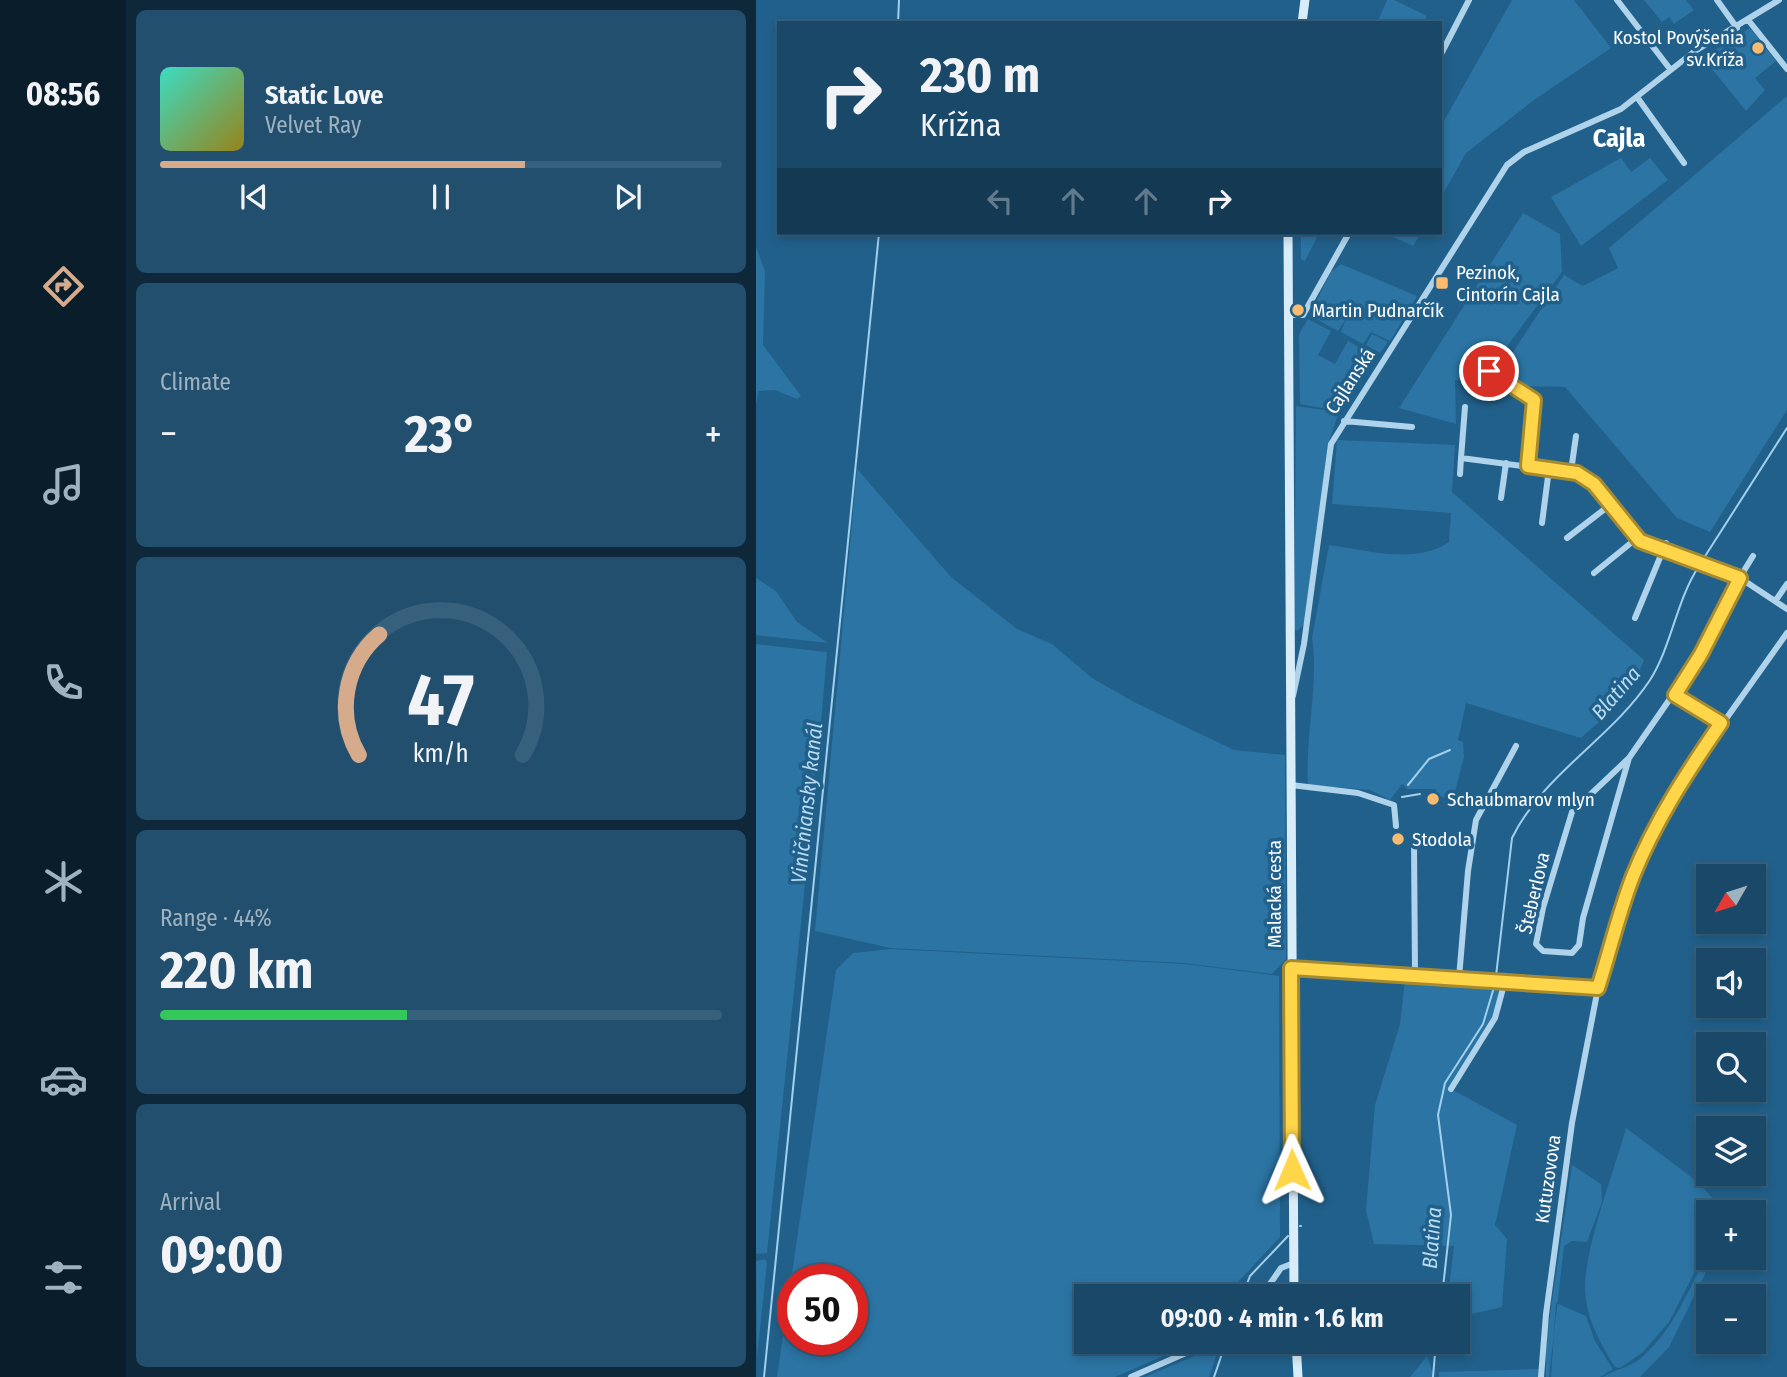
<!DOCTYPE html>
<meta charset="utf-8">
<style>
body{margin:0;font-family:"Fira Sans Condensed",sans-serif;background:#224f6e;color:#f1f3f6;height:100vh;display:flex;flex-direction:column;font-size:26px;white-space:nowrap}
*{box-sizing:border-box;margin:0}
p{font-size:23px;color:#9fb2c0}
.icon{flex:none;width:38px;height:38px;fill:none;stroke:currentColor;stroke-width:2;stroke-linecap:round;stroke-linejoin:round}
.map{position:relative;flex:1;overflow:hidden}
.drawer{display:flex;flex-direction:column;gap:10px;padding:10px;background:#0e2839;width:630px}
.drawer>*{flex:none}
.top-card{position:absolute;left:21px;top:21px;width:665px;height:214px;border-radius:0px;box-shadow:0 4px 10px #0003,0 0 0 2px #37607c;background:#194868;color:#f1f3f6;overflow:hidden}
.needle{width:46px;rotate:231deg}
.tools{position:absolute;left:940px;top:864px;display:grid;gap:14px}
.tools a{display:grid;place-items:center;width:70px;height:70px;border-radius:0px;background:#194868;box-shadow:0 4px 10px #0003,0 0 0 2px #37607c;font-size:35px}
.speed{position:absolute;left:21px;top:1264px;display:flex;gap:14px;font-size:35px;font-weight:700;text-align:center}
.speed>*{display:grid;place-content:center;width:91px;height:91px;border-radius:50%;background:#194868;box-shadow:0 4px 10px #0003,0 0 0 2px #37607c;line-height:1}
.speed .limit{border:10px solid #d22;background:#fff;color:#111}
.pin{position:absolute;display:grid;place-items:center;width:60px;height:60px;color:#fff;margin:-30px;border:4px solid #fff;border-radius:50%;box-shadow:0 2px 7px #0007}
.me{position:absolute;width:77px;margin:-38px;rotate:359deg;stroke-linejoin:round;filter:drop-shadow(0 0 5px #0008)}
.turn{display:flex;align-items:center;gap:24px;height:147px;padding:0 28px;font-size:32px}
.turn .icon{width:91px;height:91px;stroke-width:2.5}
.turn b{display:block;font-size:49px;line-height:60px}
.lanes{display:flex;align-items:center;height:66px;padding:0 28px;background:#0003;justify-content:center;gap:35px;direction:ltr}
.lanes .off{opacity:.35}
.big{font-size:52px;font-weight:700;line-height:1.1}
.drawer .card{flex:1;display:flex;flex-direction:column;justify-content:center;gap:10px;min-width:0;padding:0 24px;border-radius:10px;background:#224f6e}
.drawer .dial{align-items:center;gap:0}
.dial svg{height:182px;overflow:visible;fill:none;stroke:#37607c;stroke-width:7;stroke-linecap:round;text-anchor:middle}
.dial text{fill:#f1f3f6;stroke:none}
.song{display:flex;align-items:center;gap:21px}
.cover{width:84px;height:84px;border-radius:10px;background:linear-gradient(135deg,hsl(170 70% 55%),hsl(50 70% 35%))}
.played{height:7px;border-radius:4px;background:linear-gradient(90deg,#d6ab8b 65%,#37607c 65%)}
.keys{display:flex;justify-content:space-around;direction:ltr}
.heat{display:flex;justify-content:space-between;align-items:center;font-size:38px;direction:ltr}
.charge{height:10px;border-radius:5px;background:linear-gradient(90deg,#34c759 44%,#37607c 0)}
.trip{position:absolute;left:318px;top:1284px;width:396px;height:70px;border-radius:0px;background:#194868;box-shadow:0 4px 10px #0003,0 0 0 2px #37607c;font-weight:700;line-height:70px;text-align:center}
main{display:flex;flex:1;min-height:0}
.tab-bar{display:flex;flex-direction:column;width:126px;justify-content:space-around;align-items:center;background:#0a1d2a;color:#9fb2c0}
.tab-bar .icon{width:49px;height:49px}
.tab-bar .on{color:#d6ab8b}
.tab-bar b{font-size:32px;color:#f1f3f6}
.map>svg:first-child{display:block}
</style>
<main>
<nav class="tab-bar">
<b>08:56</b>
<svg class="icon on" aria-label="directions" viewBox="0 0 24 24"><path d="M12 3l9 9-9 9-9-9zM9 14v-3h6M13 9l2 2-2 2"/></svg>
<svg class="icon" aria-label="music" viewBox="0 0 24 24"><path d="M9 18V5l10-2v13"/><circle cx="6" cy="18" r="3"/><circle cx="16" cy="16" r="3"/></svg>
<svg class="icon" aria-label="phone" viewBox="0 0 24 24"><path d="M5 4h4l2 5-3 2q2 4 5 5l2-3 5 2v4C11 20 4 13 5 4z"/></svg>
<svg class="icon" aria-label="climate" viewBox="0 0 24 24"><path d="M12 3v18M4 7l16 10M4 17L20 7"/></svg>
<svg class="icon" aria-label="car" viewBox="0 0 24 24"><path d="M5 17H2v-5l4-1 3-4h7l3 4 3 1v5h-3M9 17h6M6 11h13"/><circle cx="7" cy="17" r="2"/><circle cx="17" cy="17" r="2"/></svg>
<svg class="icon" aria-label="filters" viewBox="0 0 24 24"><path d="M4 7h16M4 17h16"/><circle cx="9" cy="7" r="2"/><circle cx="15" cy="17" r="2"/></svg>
</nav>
<section class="drawer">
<div class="card">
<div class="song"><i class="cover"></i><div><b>Static Love</b><p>Velvet Ray</p></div></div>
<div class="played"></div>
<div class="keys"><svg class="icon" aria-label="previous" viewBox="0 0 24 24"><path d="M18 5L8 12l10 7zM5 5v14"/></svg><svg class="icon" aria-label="pause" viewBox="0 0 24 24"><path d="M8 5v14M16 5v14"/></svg><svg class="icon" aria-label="next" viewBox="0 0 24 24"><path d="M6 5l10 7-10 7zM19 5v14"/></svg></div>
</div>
<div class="card"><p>Climate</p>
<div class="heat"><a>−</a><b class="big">23°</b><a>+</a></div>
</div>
<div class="card dial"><svg viewBox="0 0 100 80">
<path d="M14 69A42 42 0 1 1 86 69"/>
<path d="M14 69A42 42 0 0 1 23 16" stroke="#d6ab8b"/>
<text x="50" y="56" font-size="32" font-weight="700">47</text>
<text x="50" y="72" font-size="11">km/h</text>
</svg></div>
<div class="card"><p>Range · 44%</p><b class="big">220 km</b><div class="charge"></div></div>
<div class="card"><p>Arrival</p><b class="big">09:00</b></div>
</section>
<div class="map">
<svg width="1031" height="1377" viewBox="0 0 1031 1377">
<rect width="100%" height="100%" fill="#21608b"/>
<path fill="#2b74a3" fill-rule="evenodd" d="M631,0H638L671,16L667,23H621Z
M756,0H818L855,48L778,100L710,153L684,199V128Z
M888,0H930L938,10L918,24L913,17L906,22Z
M994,28L1020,61L999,78L1009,90L990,111L947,58Z
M1031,96V410L954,532L921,518L809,387L735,385L808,275L827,286L862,268L853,248Z
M865,158L875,172L894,158L912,180L825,246L795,197Z
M767,213L804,234L806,272L724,383L699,380L700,424L643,408Z
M545,233H563L549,261L545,259Z
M629,233H665L657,246Z
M0,247L9,271L7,345L45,396L41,399L19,390L3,391L0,404Z
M585,264L661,296L634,341L615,332L607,344L585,332L590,319L582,331L553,315L559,305L566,308L559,304L575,272Z
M552,319L575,331L562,355L579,364L592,341L621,356L582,411L544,404L543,334Z
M616,334L632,342L624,353L610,345Z
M540,406L583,412L572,444L548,625L541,631L538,630Z
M581,440L699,445L696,492L888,660C876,693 850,716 825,738L710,703L702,740L707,742L708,757L697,799L680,796V789H652L646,784L634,800L614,790L552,785C549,738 563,681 556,638L573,545C610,550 660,565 693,542L695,513L576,504Z
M101,469L195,577L261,629L296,644L336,678L378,702L478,750L529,755L530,959L516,974L428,963L134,948L59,931Z
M0,578L20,591L41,622L72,643L0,635Z
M0,644L71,652L61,771L52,788L58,797L11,1253L0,1254Z
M134,949L429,964L523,976L524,1237L483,1281L478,1297H331V1342H439L359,1377H21L80,970L97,953ZM37,1279H96V1339H37Z
M650,971L749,981L739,1018L695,1089L761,1125L739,1225L751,1239L746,1307L702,1317V1297H692L698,1246L618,1244L610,1210L619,1105L644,1024Z
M870,1128L942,1182L969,1212L952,1213V1246L913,1322L887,1352L864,1368L859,1367C844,1343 829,1317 829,1286C830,1244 858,1171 870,1128Z
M816,1165L845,1184L846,1202L831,1242L816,1241L808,1246L793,1377H790V1342Z
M952,1253V1258H957L913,1347L884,1377H847C860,1369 873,1368 885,1358C917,1331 933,1289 952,1253Z
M9,1259L11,1263L1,1357L0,1261Z
M800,1303L830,1316L839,1341L857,1369L844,1377H795Z
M464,1345L453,1377H389Z
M671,1356L678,1377H654Z
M783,1369V1377H683V1372Z"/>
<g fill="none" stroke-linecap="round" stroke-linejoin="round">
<path stroke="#a2d0ec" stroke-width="2" d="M142,23L143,0
M946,561L1031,428
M652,785L673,759L694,750
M646,797L664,794
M740,976L756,838C788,773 855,739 894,680C916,645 920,601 943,566
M544,1226H545
M486,1297L494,1276L532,1236
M686,1297L695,1215L682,1115L689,1083L727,1024L739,984
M8,1377L123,233
M458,1377L470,1342
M677,1377L680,1342"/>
<path stroke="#aed3eb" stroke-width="6" d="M861,0L914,69
M961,0L981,28
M993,21L1031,69
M684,56L713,0
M881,97L928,163
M533,315H547L593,233
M733,371L778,400L772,466
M709,407L705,458L821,473L844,490L884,541L984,578L1031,609
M588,421L656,427
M815,471L820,436
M704,474L705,458
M745,498L750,463
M786,523L793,469
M811,538L854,505
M838,573L881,538
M1020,600L1031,584
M879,618L910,543
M919,695L965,723
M537,696L548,644L575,444L751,165L768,152L865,109L939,51L1023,0
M873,758L816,812L787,908L780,944L787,951L816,953L823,945L827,918L873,758L945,654L967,605L997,556
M535,785L602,793L638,805L640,826
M658,841L659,974
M535,968L842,988
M703,978L712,871L720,820L760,746
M695,1089L739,1018L749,981
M505,1297L525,1268L538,1263
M375,1377L455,1342
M785,1377L790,1314L816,1123L842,988L870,896L888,851L928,778L1031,633"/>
<path stroke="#d9ecf9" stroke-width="9" d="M546,23L549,0
M532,233L538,1297
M540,1342L542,1377"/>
</g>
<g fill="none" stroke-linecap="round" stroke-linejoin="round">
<defs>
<path id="route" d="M536,1170L535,968L842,988C854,951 863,912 877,876C899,821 932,771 965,723L919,695L945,654L984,578L884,541L838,484L821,473L772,466L778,400L733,371"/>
</defs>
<use href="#route" stroke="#a68a30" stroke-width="18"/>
<use href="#route" stroke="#ffd54a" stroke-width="12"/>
</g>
<g fill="#f8bb6f" stroke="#21608b" stroke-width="2.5">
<circle cx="1002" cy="48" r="7"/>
<rect x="679" y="276" width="14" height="14" rx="3.5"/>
<circle cx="542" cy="310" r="7"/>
<circle cx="677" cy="799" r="7"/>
<circle cx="642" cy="839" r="7"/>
</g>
<g text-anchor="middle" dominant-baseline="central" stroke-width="7" stroke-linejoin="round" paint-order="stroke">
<g font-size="19" fill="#fff" stroke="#21608b" text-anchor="start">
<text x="988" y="37" text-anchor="end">Kostol Povýšenia<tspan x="988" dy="22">sv.Kríža</tspan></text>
<text x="700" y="272">Pezinok,<tspan x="700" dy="22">Cintorín Cajla</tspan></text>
<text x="556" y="310">Martin Pudnarčík</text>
<text x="691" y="799">Schaubmarov mlyn</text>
<text x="656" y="839">Stodola</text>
</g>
<g font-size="19" fill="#fff" stroke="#21608b">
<text transform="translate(594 381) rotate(-57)">Cajlanská</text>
<text transform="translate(778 893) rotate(-77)">Šteberlova</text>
<text transform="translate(518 894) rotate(-90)">Malacká cesta</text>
<text transform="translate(792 1179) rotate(-82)">Kutuzovova</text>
</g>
<g font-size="21" font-style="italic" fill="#badcf2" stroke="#21608b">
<text transform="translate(860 693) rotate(-49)">Blatina</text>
<text transform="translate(51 803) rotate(-84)">Viničniansky kanál</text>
<text transform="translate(676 1238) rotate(-86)">Blatina</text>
</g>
<g font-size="26" font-weight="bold" fill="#fff" stroke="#21608b">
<text x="863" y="138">Cajla</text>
</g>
</g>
</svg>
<div class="tools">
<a><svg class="needle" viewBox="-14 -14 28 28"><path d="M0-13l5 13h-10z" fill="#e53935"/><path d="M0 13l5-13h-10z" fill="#9fb2c0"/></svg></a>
<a><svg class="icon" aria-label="sound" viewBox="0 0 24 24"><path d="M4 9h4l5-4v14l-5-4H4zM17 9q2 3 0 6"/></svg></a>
<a><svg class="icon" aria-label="search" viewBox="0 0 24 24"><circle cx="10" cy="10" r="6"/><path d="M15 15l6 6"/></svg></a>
<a><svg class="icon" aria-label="layers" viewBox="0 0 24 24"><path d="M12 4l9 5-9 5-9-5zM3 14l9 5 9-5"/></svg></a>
<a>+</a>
<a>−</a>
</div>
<div class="speed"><div class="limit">50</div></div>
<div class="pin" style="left:733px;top:371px;background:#d93025"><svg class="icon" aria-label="arrive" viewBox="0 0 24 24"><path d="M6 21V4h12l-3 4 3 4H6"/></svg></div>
<svg class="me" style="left:536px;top:1170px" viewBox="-20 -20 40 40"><path d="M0-17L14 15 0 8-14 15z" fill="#ffd54a" stroke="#fff" stroke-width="4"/></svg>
<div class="trip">09:00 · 4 min · 1.6 km</div>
<div class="top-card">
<div class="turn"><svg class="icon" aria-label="right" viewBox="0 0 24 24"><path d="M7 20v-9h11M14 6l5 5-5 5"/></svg><div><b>230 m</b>Krížna</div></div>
<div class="lanes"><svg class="icon off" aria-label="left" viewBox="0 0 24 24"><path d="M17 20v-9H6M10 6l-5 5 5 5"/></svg><svg class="icon off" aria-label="ahead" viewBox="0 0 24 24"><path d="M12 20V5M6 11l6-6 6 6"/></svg><svg class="icon off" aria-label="ahead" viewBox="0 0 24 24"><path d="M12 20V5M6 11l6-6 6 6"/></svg><svg class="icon" aria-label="right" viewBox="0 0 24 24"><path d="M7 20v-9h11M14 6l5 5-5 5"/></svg></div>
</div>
</div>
</main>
